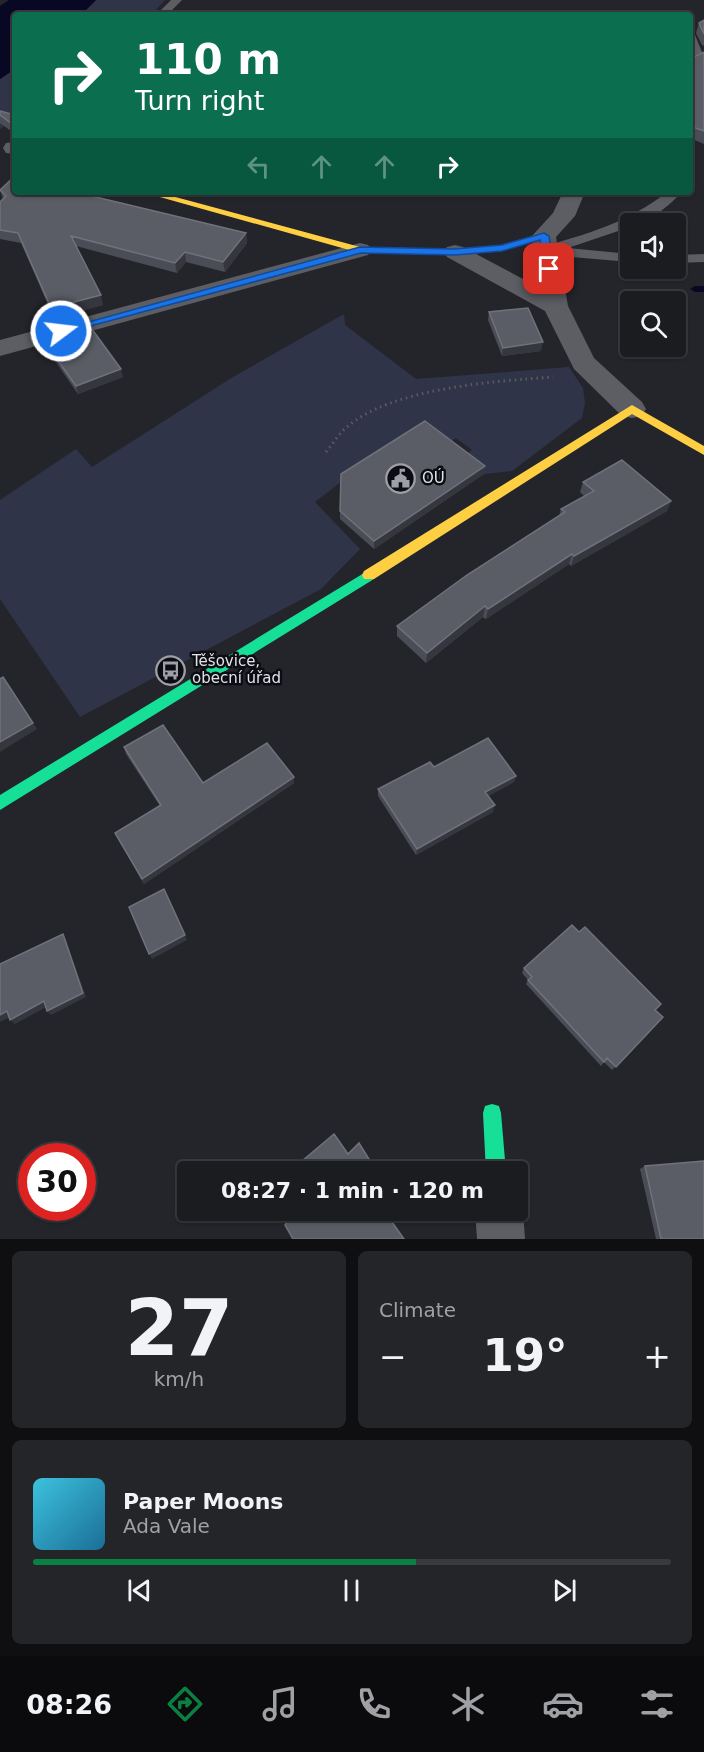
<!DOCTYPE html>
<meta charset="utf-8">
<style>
body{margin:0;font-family:"DejaVu Sans",sans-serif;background:#242529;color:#f1f3f6;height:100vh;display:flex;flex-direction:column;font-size:22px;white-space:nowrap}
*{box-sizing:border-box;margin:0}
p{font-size:20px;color:#a0a1a5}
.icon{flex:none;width:33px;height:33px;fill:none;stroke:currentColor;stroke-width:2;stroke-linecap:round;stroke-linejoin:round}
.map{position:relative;height:1239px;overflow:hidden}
.panel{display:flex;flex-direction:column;gap:12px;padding:12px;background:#0f0f12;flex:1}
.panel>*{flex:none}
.top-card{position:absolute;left:12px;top:12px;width:681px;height:183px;border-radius:6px;box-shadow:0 2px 4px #0004,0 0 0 2px #393a3e;background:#0b6e4f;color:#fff;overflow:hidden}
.buttons{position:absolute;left:620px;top:213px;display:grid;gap:12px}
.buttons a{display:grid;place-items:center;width:66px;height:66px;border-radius:6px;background:#1b1c20;box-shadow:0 2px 4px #0004,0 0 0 2px #393a3e;font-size:30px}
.speed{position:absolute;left:18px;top:1143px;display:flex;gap:12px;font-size:30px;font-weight:700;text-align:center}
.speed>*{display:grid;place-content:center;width:78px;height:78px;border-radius:50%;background:#1b1c20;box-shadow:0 2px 4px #0004,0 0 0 2px #393a3e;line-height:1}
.speed .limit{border:9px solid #d22;background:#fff;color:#111}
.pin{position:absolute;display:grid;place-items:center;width:51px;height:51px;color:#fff;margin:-26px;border-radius:12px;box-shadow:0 3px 9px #0006}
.me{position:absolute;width:66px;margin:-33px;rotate:75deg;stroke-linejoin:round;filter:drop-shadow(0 0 4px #0008)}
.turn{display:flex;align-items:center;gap:21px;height:126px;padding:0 24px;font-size:27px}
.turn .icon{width:78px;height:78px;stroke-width:2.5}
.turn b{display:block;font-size:42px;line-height:51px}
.lanes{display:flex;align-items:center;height:57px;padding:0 24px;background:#0003;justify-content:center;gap:30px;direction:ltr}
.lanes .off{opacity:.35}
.big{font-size:45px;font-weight:700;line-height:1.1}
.panel .card{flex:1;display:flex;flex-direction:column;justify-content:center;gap:9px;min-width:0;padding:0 21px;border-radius:9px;background:#242529}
.panel .dial{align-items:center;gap:0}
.dial b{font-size:78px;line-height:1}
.song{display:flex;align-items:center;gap:18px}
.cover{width:72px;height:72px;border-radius:9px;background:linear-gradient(135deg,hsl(190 70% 55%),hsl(200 70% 35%))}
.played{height:6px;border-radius:3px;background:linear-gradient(90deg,#0b8043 60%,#393a3e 60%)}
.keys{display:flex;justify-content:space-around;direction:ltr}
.heat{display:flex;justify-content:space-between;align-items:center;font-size:33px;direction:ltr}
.panel .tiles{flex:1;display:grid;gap:12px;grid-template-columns:1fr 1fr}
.card:last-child{grid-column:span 2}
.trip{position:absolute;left:177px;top:1161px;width:351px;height:60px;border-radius:6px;background:#1b1c20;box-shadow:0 2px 4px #0004,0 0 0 2px #393a3e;font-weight:700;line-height:60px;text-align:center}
.menu{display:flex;height:96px;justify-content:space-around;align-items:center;background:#0b0b0d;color:#a0a1a5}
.menu .icon{width:42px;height:42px}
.menu .on{color:#0b8043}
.menu b{font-size:27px;color:#f1f3f6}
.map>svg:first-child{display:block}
</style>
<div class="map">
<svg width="704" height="1239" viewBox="0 0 704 1239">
<rect width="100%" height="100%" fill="#24252b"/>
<path fill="#303448" d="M96,0H165L151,15H81Z
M15,69V118L0,129V79Z
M344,314L345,325L416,379L569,367L583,388L585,403L582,418L512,471L484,474L462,457L472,450L456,438L446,445L341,482L315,502L360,549L321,589L80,717L0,599V500L76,449L92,467L233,377Z"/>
<path fill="#080824" d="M9,0H96L81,15H15V69L0,79V6Z"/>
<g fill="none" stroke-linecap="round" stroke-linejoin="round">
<path fill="#080824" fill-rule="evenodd" d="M704,286V292H695L690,289L695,286Z"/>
<path stroke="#5b5c61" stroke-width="3" stroke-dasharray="1.5 4" stroke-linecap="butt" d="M326,452C333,444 338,434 347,427C391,388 496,381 553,377"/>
<path fill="#5c5e64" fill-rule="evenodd" d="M171,0H182L167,15H156Z
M690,32L695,35L704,57L694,55L690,46Z
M667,192H682C670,205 648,224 630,224V227L568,248L630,254V262L560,256L553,252L540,253L538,250L540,247C586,235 629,222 667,192Z
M704,254V262L675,263V255Z"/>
<path fill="#5c5e64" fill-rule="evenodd" d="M15,142V154L6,153L3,148L6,143Z
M563,192H585L575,216L556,237L568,306L594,358L642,402L646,409L642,416L632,418L622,416L574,369L545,311L447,257L443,252L447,247L455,245L463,247L540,288L532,236L553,213Z
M360,243L368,245L372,250L368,255L0,356V340Z
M518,1197L523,1210L525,1239H477L475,1210H518Z"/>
<path fill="#16e098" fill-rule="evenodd" d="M369,570L374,571L376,575L374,579L0,810V795Z
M492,1104L499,1106L501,1113L506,1172H486L483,1113L485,1106Z"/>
<path fill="#ffcf43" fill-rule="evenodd" d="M142,192H157L360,247L455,249L501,245L544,233L549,236L502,251L455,255L360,253Z
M632,405L704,446V455L632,414L374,579H364L362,575L364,571Z"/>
</g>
<path fill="#4b4d56" d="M704,20V46L702,45L696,33L699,23Z
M690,29L691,55L694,57L704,52V144L690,138Z
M0,111L15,115V134L0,123Z
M0,190L246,233L247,243L225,272L186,262L177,273L76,246L103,305L54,318L21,243L0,239V202L3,199Z
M489,312L541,351L502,356L488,320Z
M42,338L123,377L78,394L45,346Z
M485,466L484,474L374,549L340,519V511Z
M583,482L671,501L667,511L571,566L569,564L486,619L483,617L426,663L397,636V626L559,516L561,509L584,496L580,492Z
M124,747L203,783L294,777V783L144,884L115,833L160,806L126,754Z
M434,767L516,776L514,782L488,796L493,812L416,855L378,796V789Z
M524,968L655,1010L663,1017L612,1070L604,1062L601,1066L526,984L528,980L522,973Z
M645,1166L704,1239H656L640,1169Z"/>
<path fill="#35363e" d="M246,233L247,243L225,272L223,262Z
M185,252L186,262L177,273L175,263Z
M101,295L103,305L54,318L51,308Z
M543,342L541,351L502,356L503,348Z
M121,369L123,377L78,394L76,386Z
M485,466L484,474L374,549V541Z
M671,501L667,511L571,566L574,556Z
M572,554L569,564L486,619L488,609Z
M485,606L483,617L426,663L427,653Z
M33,723L37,729L0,752V742Z
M516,776L514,782L483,799L485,792Z
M294,777V783L144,884L142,879Z
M495,805L493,812L416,855L417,849Z
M63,934L66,940L86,997L51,1015L47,1011Z
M185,935L187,940L152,959L149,954Z
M44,1001L48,1006L15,1024L10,1020Z
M7,1011L12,1016L0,1022V1015Z"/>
<path fill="#5b5d66" stroke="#70727b" stroke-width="1.5" d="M704,20V34L699,23Z
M690,29L691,55L694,57L704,52V131L690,126Z
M0,111L15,115V126L0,115Z
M15,176V192H75L246,233L223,262L185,252L175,263L71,236L101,295L51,308L18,233L0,230V202L6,196L0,190Z
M528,308L543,342L503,348L489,312Z
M89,325L121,369L76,386L42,338Z
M425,421L485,466L374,541L340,511L341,474Z
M622,460L671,501L574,556L572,554L488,609L485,606L427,653L397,626L467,575L565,512L561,509L594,491L583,482Z
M3,677L33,723L0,742V679Z
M163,725L203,783L267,743L294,777L142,879L115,833L161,805L124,747Z
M488,738L516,776L485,792L495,805L417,849L378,789L430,762L434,767Z
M164,889L185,935L149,954L129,907Z
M572,925L579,932L585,927L661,1004L655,1010L663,1017L616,1067L607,1058L604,1062L528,980L532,977L524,968Z
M63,934L83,993L47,1011L44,1001L10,1020L7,1011L0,1015V964Z
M334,1134L348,1154L359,1143L377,1172H289Z
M704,1161V1239H661L645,1166Z
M284,1210H387L385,1212L404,1239H293L285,1225L289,1219Z"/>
<path fill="#1a73e8" stroke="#114b97" stroke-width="1.5" d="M544,233L549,236L554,269L549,272L544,269L540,240L502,251L455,255L361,253L61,334L56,331L360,247L455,249L502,245Z"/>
<defs>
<symbol id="civic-ring" viewBox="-11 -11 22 22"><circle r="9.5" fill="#0c0d12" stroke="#9fa0a7" stroke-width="1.5"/><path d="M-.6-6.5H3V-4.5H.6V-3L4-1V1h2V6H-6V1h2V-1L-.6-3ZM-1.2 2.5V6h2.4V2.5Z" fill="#9fa0a7"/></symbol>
<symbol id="bus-ring" viewBox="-11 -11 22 22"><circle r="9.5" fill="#0c0d12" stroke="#9fa0a7" stroke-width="1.5"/><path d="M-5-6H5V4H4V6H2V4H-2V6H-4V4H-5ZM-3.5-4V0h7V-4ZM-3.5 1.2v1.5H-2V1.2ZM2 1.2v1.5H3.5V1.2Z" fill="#9fa0a7"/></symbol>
</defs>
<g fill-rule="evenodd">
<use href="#civic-ring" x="384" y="462" width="33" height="33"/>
<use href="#bus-ring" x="154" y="654" width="33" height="33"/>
</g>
<g text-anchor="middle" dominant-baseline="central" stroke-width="5" stroke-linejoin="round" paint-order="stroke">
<g font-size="15" fill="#e1e3ea" stroke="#0c0d12" text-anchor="start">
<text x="422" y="478">OÚ</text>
<text x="192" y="661">Těšovice,<tspan x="192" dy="17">obecní úřad</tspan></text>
</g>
</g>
</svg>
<div class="buttons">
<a><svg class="icon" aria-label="sound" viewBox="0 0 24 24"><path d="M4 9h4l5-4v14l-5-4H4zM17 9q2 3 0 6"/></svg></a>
<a><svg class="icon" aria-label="search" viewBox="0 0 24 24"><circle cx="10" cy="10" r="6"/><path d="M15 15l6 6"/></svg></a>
</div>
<div class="speed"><div class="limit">30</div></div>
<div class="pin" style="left:549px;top:269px;background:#d93025"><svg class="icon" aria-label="arrive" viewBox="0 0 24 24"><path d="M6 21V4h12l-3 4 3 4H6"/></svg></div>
<svg class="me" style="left:61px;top:331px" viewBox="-20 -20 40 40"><circle r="17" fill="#1a73e8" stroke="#fff" stroke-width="3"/><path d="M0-11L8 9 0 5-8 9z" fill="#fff"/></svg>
<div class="trip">08:27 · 1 min · 120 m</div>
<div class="top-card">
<div class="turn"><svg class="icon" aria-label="right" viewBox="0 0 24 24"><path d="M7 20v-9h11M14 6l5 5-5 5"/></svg><div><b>110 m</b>Turn right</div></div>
<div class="lanes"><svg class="icon off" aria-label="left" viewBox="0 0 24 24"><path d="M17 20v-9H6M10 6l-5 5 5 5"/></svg><svg class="icon off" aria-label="ahead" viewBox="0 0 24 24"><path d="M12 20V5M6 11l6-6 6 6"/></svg><svg class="icon off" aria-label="ahead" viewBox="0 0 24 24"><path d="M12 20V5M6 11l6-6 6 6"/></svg><svg class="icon" aria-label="right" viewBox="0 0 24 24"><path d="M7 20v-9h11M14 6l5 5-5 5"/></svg></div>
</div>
</div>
<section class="panel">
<div class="tiles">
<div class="card dial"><b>27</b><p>km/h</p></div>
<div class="card"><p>Climate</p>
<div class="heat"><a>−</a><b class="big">19°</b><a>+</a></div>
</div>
<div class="card">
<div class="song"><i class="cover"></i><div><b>Paper Moons</b><p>Ada Vale</p></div></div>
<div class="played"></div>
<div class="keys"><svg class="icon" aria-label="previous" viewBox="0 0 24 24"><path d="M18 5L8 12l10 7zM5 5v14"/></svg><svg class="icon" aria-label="pause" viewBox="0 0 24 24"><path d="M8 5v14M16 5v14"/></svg><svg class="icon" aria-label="next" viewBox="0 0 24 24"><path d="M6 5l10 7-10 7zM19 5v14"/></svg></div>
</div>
</div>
</section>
<nav class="menu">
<b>08:26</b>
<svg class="icon on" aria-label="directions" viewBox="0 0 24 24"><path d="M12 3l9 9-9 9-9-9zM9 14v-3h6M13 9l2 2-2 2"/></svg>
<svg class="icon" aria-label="music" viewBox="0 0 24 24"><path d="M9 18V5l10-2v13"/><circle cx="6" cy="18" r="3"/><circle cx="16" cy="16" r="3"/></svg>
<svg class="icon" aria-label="phone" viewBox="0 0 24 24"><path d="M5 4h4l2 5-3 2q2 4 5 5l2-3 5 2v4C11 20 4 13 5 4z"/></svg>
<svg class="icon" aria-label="climate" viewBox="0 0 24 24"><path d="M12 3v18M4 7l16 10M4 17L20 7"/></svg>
<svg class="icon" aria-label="car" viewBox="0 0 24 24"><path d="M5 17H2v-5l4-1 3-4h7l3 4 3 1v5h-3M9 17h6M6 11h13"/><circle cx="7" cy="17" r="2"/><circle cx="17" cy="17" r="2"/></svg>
<svg class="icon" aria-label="filters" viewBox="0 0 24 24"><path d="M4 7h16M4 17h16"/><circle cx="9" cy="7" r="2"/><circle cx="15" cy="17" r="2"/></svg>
</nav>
